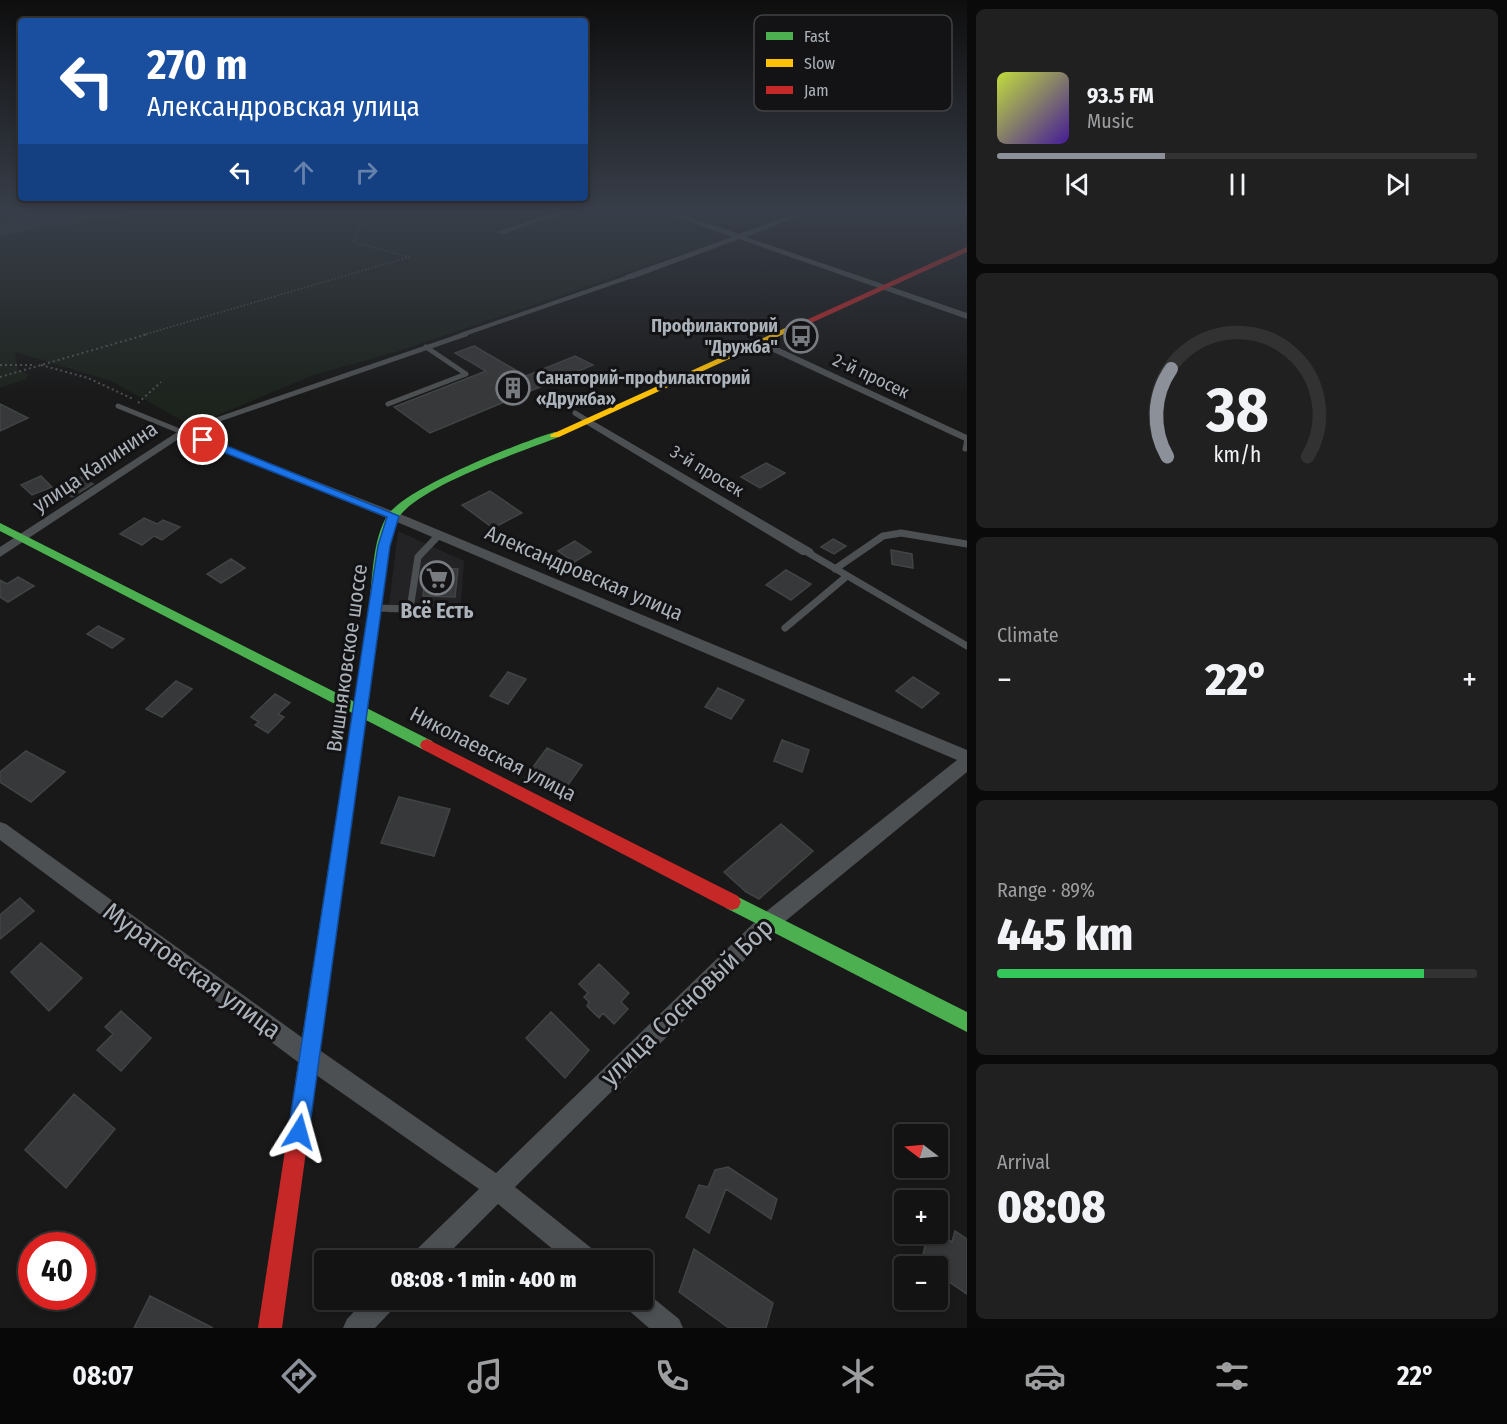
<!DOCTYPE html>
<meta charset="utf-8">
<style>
body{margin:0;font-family:"Fira Sans Condensed",sans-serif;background:#202021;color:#f1f3f6;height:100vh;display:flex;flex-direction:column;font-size:22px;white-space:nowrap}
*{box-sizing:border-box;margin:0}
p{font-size:20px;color:#9d9ea0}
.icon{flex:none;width:33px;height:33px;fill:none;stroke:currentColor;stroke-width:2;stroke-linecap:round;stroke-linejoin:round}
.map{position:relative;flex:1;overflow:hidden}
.sheet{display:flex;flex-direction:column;gap:9px;padding:9px;background:#0a0a0a;width:540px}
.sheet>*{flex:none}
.hud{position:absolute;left:18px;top:18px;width:570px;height:183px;border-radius:6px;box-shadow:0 3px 9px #0003,0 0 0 2px #323233;background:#1a4fa0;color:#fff;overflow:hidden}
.needle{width:39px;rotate:286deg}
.tools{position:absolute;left:894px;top:1124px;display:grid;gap:12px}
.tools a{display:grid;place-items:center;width:54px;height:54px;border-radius:6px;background:#131313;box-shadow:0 3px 9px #0003,0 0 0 2px #323233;font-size:30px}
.speed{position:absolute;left:18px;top:1232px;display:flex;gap:12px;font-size:30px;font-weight:700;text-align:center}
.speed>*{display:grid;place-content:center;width:78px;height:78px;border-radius:50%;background:#131313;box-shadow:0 3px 9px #0003,0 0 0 2px #323233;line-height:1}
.speed .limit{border:9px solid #d22;background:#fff;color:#111}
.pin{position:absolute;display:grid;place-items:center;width:51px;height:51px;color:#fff;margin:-26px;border:3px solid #fff;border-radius:50%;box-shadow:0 2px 6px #0007}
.me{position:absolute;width:66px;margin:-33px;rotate:8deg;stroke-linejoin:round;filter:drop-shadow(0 0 4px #0008)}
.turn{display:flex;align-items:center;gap:21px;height:126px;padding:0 30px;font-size:27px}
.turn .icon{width:78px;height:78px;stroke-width:2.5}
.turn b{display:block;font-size:42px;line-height:51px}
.lanes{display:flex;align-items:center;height:57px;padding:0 30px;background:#0003;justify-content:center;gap:30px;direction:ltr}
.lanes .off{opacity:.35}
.big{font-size:45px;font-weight:800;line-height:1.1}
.sheet .widget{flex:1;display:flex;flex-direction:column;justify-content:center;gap:9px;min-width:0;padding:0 21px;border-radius:9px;background:#202021}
.sheet .dial{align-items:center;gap:0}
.dial svg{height:156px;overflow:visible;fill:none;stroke:#323233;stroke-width:7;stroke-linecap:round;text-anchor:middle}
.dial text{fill:#f1f3f6;stroke:none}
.song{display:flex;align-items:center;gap:18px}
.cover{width:72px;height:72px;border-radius:9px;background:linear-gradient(135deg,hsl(70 70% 55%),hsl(260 70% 35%))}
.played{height:6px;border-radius:3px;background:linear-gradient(90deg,#8c9099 35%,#323233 35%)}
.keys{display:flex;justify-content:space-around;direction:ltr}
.heat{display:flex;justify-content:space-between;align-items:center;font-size:33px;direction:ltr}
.charge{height:9px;border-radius:4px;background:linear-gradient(90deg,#34c759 89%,#323233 0)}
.trip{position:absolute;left:314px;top:1250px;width:339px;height:60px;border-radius:6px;background:#131313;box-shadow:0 3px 9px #0003,0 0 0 2px #323233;font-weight:800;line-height:60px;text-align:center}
.tab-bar{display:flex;height:96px;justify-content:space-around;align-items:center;background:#080808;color:#9d9ea0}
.tab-bar .icon{width:42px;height:42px}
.tab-bar .selected{color:#8c9099}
.tab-bar b{font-size:27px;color:#f1f3f6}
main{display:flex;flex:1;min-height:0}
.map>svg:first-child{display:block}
</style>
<main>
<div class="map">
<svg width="967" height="1328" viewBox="0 0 967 1328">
<rect width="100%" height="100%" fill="#191919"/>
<path fill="#232326" d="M398,531L464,561L460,614L388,613Z"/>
<path fill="#1d231d" d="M209,211H302L332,214L346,211H658L710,229L704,235L714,243L396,352L314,375L192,426L111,381L15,352L18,370L28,374L26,379L0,388V237L31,230L120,216Z"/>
<path fill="#2c373a" d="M32,211H157L31,230L0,237V222Z"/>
<path fill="#373839" stroke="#414445" stroke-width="1.5" d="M474,346L526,376L575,356L593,365L430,433L394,407L486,371L455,353Z
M0,404L28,418L0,431Z
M766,463L785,473L760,488L741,477Z
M41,476L52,487L32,495L21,485Z
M80,477L93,484L72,497L58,489Z
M490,491L522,513L493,528L462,505Z
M144,518L157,524L163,520L180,527L162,540L154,536L142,545L120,534Z
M833,539L846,546L834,554L821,547Z
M575,541L591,552L574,562L558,551Z
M891,550L912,554L913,568L892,564Z
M231,559L245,568L221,583L207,574Z
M426,568L458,569L455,597L423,596Z
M786,570L811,584L791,600L766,585Z
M18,577L34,586L8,602L0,597V580L7,584Z
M98,626L124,639L112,648L87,634Z
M508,672L526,679L508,704L490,696Z
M913,677L939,693L922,708L896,691Z
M176,681L192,689L162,717L146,709Z
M718,688L744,700L731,719L705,707Z
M275,694L290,703L278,714L284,717L268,733L255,725L259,722L251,717Z
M782,740L809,750L802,772L774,761Z
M547,748L582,765L560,796L525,778Z
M26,751L65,772L31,802L0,782V772Z
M399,797L450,809L434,856L381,843Z
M781,824L813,851L759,899L746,892L724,872Z
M20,898L34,911L0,939V915Z
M41,943L82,978L49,1011L11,972Z
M599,964L629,993L621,1002L628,1009L614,1024L603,1013L599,1018L587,1006L589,1002L584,997L588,993L579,984Z
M121,1011L151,1038L121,1071L97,1050L113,1034L105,1027Z
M551,1012L589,1050L565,1078L526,1038Z
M74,1094L115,1129L66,1188L25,1150Z
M728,1167L777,1199L771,1219L726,1189L709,1233L686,1217L699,1185L708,1187L715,1170Z
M955,1231L967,1239V1294L946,1280L948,1270L923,1255L928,1233H938L952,1242Z
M694,1249L773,1303L766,1328H729L679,1292Z
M150,1296L213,1328H134Z"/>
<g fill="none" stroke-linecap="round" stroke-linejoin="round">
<path stroke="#4f5053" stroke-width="1.5" stroke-dasharray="1.5 2" stroke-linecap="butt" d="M143,335L409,257L353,242L366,211"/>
<path stroke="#4f5053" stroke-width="2" stroke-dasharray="2 3" stroke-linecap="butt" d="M0,365H34
M41,365L88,378L133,399
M0,377L148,334
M138,403L161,382"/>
<path stroke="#4d5052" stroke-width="4" d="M461,335L629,277"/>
<path stroke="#4d5052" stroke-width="5" d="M388,404L466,374L426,347
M118,406L182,432L466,334
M575,413L588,421
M965,449L967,439"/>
<path stroke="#4d5052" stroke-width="7" d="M807,552L967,646
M835,569L883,536L901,533L967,544
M377,608L410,609L418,557L439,535
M785,628L847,576"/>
<path fill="#4d5052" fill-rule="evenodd" d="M560,211H571L503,234L496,232Z
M660,211H670L739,234L802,211H812L746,237L967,313V319L739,239L632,279H626V275L732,237Z
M758,341H764L967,435V442L758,345Z
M588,418L812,549L814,552L812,555H802L584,423L583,421Z
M182,429L405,516L967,750V772L777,928L515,1187L595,1251L599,1260H566L498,1204L442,1260H411L415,1251L479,1189L302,1065L0,840V822L6,824L318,1049L496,1173L763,914L957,760L397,522L183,436L0,557V547Z
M642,1289L679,1319L683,1328H649L626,1308L622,1299H642Z
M366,1299H398L394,1308L375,1328H343L347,1319Z"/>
<path fill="#4caf50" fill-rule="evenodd" d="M555,432L559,433V437C523,451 414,488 397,520C383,545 385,579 381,606L375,610L371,609L369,606C373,578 372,541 387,516C405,488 521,442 555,432Z
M0,523L432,741L434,745L432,749L427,751L422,749L0,531Z
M732,894L967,1012V1032L726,908L723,902L726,896Z"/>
<path fill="#ffc107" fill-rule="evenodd" d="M794,324L801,326L559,437H551L550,435Z
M375,602L381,606L316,1078L313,1085L306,1088L299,1085L296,1078L369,606Z"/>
<path fill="#c62828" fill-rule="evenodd" d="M967,247V252L800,328L793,326Z
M427,739L738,896L741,902L738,908L732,910L726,908L422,749L420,745L422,741Z
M306,1068L313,1071L316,1078L282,1328H258L296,1078L299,1071Z"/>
</g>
<linearGradient id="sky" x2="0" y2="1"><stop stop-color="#0e0e0e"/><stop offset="0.53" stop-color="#383e49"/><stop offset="1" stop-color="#383e49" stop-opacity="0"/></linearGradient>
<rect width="967" height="397" fill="url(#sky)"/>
<path fill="#1a73e8" stroke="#114b97" stroke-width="1.5" d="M200,438H207L399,516L390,546L309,1132L306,1139L299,1142L292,1139L288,1132L378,546L387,517L200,443Z"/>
<defs>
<symbol id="bus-ring" viewBox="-11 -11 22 22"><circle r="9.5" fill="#131315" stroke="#787c81" stroke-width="1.5"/><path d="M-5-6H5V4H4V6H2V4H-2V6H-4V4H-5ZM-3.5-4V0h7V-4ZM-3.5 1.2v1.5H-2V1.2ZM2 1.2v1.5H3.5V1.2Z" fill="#787c81"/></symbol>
<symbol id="building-ring" viewBox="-11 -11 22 22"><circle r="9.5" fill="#131315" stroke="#787c81" stroke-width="1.5"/><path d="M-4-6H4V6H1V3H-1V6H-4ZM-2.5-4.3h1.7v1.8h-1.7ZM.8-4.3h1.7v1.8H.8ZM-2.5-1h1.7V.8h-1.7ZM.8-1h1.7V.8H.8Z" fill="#787c81"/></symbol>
<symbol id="supermarket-ring" viewBox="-11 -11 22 22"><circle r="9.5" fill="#131315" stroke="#787c81" stroke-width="1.5"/><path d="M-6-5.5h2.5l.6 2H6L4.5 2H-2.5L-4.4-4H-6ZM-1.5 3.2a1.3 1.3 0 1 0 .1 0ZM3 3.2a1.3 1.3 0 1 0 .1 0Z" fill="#787c81"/></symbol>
</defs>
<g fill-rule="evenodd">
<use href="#bus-ring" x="782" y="317" width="38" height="38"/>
<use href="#building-ring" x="494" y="369" width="38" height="38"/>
<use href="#supermarket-ring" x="418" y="559" width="38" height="38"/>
</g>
<g text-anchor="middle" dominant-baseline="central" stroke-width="6" stroke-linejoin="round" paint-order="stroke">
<g font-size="18" font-weight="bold" fill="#abb2b9" stroke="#131315" text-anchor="end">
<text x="778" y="326">Профилакторий<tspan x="778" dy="21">"Дружба"</tspan></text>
<text x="536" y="378" text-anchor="start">Санаторий-профилакторий<tspan x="536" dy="21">«Дружба»</tspan></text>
</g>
<g font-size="18" fill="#abb2b9" stroke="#131315">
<text transform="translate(871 376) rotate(25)">2-й просек</text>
<text transform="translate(707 471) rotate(31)">3-й просек</text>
</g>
<g font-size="21" fill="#abb2b9" stroke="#131315">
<text transform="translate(95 467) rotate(-34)">улица Калинина</text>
<text transform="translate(584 573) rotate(23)">Александровская улица</text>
<text transform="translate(347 658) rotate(-82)">Вишняковское шоссе</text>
<text transform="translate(493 754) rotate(27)">Николаевская улица</text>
</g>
<g font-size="21" font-weight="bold" fill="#abb2b9" stroke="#131315">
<text x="437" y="611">Всё Есть</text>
</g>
<g font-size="26" fill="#abb2b9" stroke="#131315">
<text transform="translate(192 971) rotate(36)">Муратовская улица</text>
<text transform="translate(687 1002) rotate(-44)">улица Сосновый Бор</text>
</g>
</g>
<rect x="754" y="15" width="198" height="96" rx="9" fill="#131315" stroke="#414346" stroke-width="1.5"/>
<rect x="766" y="32" width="27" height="8" fill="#4caf50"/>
<rect x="766" y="59" width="27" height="8" fill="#ffc107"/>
<rect x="766" y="86" width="27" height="8" fill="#c62828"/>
<g font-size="16" fill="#abb2b9">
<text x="804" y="42">Fast</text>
<text x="804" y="69">Slow</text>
<text x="804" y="96">Jam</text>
</g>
</svg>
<div class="tools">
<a><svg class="needle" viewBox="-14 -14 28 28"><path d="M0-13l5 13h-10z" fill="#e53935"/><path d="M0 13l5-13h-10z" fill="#9d9ea0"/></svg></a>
<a>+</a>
<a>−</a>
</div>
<div class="speed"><div class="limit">40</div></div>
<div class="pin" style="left:203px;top:440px;background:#d93025"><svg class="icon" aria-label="arrive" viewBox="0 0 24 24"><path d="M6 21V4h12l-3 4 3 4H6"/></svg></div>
<svg class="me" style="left:299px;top:1132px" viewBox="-20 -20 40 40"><path d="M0-17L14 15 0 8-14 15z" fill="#1a73e8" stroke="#fff" stroke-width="4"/></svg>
<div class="trip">08:08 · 1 min · 400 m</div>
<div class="hud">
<div class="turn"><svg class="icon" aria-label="left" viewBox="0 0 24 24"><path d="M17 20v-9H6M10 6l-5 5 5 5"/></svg><div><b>270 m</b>Александровская улица</div></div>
<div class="lanes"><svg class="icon" aria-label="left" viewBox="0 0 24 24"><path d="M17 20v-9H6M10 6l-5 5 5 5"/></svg><svg class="icon off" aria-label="ahead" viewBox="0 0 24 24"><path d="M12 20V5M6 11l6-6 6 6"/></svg><svg class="icon off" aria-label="right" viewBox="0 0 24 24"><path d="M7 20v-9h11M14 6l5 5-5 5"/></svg></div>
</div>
</div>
<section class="sheet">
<div class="widget">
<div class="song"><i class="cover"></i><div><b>93.5 FM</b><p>Music</p></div></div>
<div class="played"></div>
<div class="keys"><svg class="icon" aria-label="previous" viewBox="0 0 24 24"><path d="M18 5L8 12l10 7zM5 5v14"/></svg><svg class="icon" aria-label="pause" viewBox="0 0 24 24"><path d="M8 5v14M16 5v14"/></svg><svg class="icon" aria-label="next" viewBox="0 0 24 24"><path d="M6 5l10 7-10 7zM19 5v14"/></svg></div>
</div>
<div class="widget dial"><svg viewBox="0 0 100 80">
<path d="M14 69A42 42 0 1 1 86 69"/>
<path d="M14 69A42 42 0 0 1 16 24" stroke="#8c9099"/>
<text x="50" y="56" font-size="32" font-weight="700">38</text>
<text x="50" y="72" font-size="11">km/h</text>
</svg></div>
<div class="widget"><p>Climate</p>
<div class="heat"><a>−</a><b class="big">22°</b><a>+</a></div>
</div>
<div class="widget"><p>Range · 89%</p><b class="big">445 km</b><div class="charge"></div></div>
<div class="widget"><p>Arrival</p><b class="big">08:08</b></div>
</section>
</main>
<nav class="tab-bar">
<b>08:07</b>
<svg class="icon selected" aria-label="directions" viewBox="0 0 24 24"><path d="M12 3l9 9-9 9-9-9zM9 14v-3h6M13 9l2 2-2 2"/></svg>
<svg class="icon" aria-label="music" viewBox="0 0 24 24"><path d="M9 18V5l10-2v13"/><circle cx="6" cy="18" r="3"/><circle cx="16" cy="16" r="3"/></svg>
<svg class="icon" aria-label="phone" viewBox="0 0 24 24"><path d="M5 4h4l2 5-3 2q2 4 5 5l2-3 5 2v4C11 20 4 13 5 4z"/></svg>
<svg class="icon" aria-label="climate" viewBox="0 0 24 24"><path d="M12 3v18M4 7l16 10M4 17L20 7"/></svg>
<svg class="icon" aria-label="car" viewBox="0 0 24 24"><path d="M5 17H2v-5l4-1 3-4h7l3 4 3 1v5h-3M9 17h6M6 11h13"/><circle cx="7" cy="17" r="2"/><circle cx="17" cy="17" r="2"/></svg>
<svg class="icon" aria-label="filters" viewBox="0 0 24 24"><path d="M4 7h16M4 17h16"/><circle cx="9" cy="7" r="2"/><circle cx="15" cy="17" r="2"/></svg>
<b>22°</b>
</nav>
